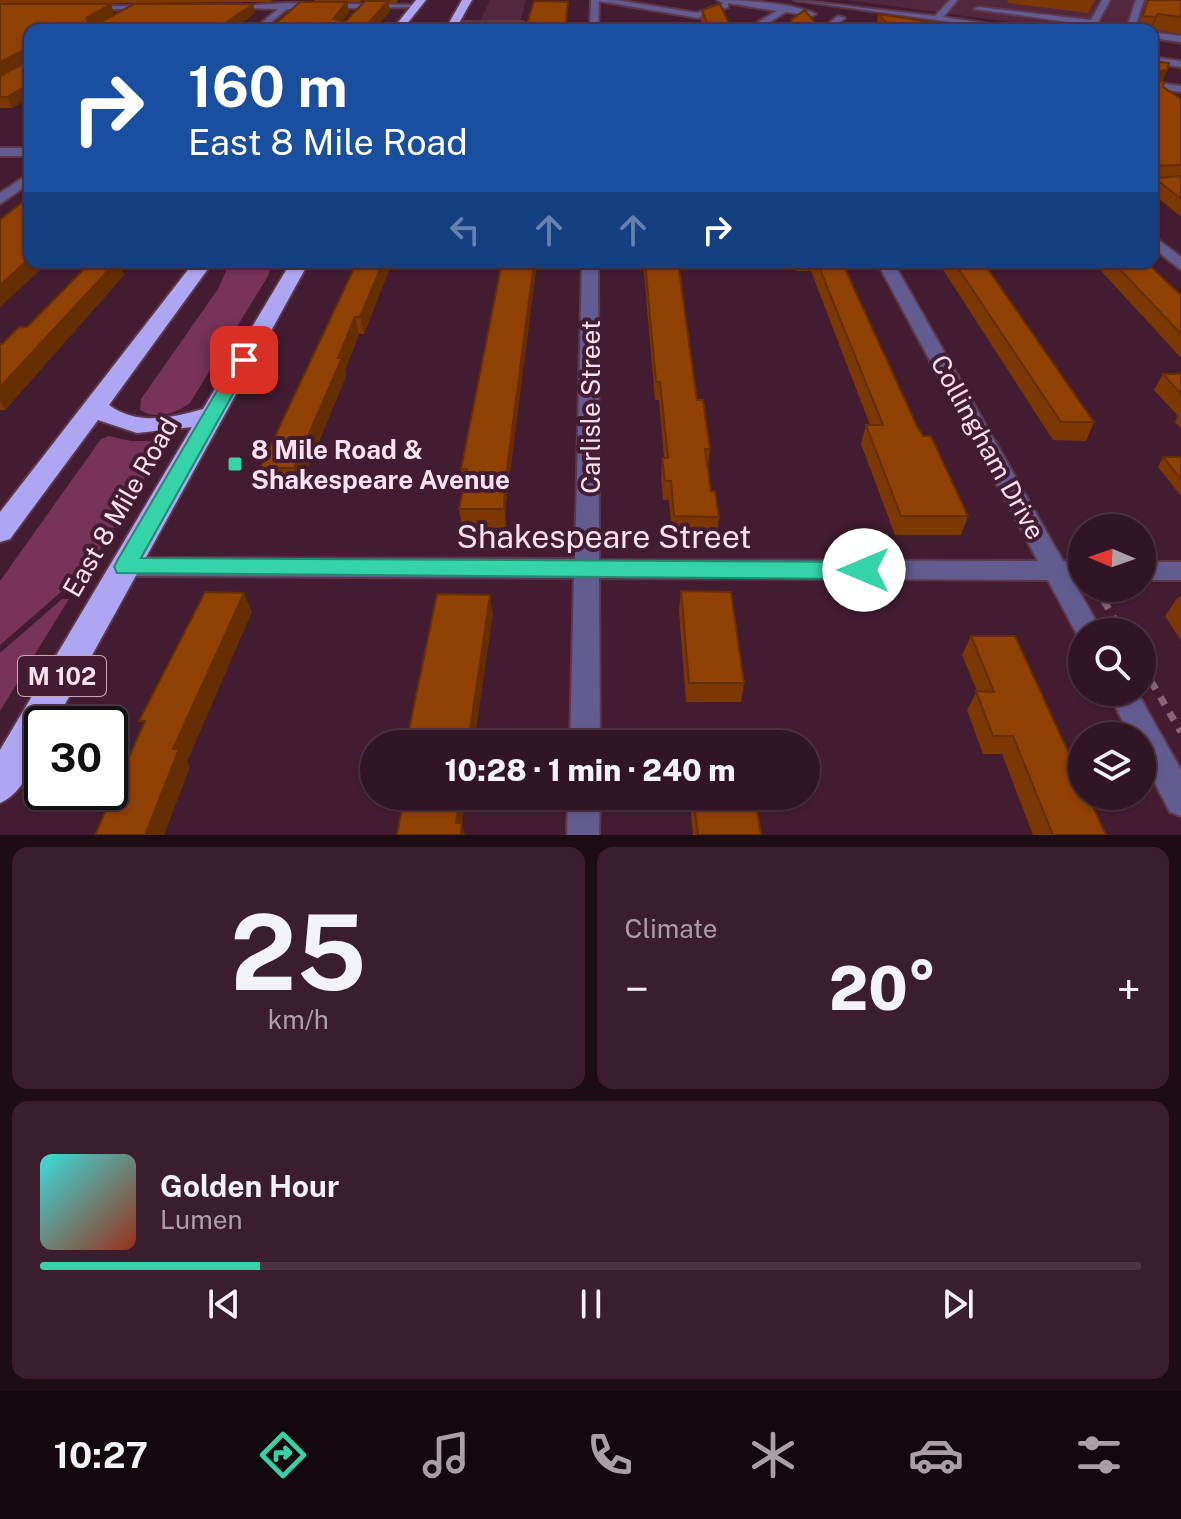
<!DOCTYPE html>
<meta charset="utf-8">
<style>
body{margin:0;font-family:"Public Sans",sans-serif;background:#3a1e2d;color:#f1f3f6;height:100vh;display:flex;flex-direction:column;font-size:30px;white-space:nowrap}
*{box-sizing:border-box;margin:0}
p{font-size:26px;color:#a89fa7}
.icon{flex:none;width:44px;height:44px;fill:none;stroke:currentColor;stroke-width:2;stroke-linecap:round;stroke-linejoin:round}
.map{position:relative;height:835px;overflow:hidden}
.panel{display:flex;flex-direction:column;gap:12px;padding:12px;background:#1c0c14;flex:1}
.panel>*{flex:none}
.banner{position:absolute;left:24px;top:24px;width:1134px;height:244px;border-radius:16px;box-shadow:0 2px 6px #0004,0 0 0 2px #4d3442;background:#1a4fa0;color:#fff;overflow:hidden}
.needle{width:52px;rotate:272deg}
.buttons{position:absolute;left:1068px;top:514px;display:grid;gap:16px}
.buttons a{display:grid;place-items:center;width:88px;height:88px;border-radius:50%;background:#321525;box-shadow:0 2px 6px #0004,0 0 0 2px #4d3442;font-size:40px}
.speed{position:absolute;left:24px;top:706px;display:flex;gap:16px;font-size:40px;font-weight:700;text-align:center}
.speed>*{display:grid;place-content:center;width:104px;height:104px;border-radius:50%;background:#321525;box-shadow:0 2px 6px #0004,0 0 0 2px #4d3442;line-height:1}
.speed .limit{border:4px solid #111;border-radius:12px;background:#fff;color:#111}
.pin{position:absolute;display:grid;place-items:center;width:68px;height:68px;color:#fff;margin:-34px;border-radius:16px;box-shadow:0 4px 12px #0006}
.me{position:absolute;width:88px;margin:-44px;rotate:270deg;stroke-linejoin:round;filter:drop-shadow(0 0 6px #0008)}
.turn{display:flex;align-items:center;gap:28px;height:168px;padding:0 32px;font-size:36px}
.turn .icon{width:104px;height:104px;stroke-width:2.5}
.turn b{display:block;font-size:56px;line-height:68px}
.lanes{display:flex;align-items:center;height:76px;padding:0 32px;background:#0003;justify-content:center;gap:40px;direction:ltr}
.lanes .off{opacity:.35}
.big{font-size:60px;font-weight:800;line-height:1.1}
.panel .card{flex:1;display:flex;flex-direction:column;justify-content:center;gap:12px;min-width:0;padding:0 28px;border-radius:16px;background:#3a1e2d}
.panel .dial{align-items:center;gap:0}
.dial b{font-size:104px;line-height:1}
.song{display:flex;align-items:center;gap:24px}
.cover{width:96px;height:96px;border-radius:12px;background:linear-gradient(135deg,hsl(180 70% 55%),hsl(10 70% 35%))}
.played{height:8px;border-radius:4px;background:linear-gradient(90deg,#34d4a8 20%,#4d3442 20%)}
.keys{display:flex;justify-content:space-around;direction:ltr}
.heat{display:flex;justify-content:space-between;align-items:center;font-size:44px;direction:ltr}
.panel .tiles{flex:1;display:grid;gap:12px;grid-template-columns:1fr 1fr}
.card:last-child{grid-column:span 2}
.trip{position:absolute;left:360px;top:730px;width:460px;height:80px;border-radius:40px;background:#321525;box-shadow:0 2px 6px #0004,0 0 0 2px #4d3442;font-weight:800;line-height:80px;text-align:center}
.tab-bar{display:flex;height:128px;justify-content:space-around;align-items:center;background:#14080f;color:#a89fa7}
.tab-bar .icon{width:56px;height:56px}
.tab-bar .on{color:#34d4a8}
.tab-bar b{font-size:36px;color:#f1f3f6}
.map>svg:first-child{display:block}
</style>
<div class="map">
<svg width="1181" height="835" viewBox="0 0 1181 835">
<rect width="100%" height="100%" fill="#431c31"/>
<path fill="#53273e" d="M490,0H526L518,30H476Z
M848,0H1181V45L1152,41V30H1067Z"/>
<path fill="#783358" d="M230,262H273L267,278L190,403C175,414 157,420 140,410L141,399L218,289Z
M109,436L131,441H167L74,592H61L0,645V581L101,439Z
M62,599H69L0,711V653Z"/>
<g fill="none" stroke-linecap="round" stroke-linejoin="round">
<defs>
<path id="minor" d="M591,0H616L697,13L724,3L717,0C745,0 793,3 816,14L812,16L786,12L765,25L764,30H756L758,22L777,11L728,3V7L698,18L599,1L598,30H590Z
M794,0L935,16L950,0H958L943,17L1030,30H1007Z
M1102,0H1110L1094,30H1086L1089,25L974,9L978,7L1091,20Z
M1136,0H1144L1134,30H1126Z
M288,3L415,5L419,7L287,9L262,30H253L278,9L223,7Z
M87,6H151L155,8L84,10Z
M838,16L845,18L830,30H820Z
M453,22H523L527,25L450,27Z
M1152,32L1181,36V42L1152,38Z
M1152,57L1181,61V67L1152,63Z
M1152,82L1181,86V92L1152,88Z
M0,148H30V156H0Z
M30,173V183L0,204V193Z
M1152,235L1181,257V270L1152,247Z
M582,262H598L599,560L1038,561L877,262H893L1063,561L1082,562V580H1073L1102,632H1082L1080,640L1048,580L599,578L600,744H570L574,578L125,576L116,574L113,567L116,560L125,558L575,559Z
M1142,562H1181V580H1142Z
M1108,692H1137L1181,770V816L1170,812L1142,758V736H1130Z
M568,796H600L599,835H567Z"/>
<path id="highway" d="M416,0H426L402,30H392Z
M462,0H472L455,30H445Z
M194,262H213L109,405C138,426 171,418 203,409L291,262H309L54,724H42C42,751 26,792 0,803V750L192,427L137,433L98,420L10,539L0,542V512Z"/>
</defs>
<use href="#minor" stroke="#5d384b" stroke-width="4"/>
<use href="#highway" stroke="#5d384b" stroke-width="4"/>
<path stroke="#867" stroke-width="6" stroke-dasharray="7 7" stroke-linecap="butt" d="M1097,588L1106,603"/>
<path stroke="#867" stroke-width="7" stroke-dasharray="9 9" stroke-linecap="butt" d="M1104,601L1122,632
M1142,666L1181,732"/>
<use href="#minor" fill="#635c90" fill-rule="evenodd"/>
<use href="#highway" fill="#afa6f3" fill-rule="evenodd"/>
</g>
<path fill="#7c3803" d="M0,0H273L270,2L32,4H111L114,13L97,23L253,4L255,13L30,30L12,108H0Z
M314,0H363L359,2H314Z
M368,0H398L396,3H388L390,11L374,30H274L273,26L347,2L349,13L342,21L345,22L370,1Z
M1008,0H1095L1088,13L1007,3Z
M1146,0H1181V34L1152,29L1138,30Z
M702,10L732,30H705L701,21Z
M878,14L948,30H876Z
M791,20L820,30H790Z
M1152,61L1167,70L1163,80L1160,81L1163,87L1181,99V217L1152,193Z
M91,262H118L124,275L5,410H0V344H2L27,327Z
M357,262H392L364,334H359L345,370L346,376L300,487H266L260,468Z
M502,262H537L506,503V528L462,527L459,509L464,485L461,469Z
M643,262H678L697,400L710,449L708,467L711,491L719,517L717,536L672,535L669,500H663L661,477L662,458H664L659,400H655Z
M793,262H842L917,426L968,516L961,535H895L861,444L866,425H870L811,271H796Z
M938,262H983L1094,422L1086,441L1053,440Z
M1093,262H1146L1181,295V358Z
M1163,374H1181V429L1175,422L1178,416L1154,390Z
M1163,457H1181V496L1158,467Z
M681,591L744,683L741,702H686L679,610Z
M1178,597H1181V641L1165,616Z
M971,636L1106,835H1033L1002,754H983L967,710L977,691L962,655Z
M395,796H466L401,813Z
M689,796H755L761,835H693Z"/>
<path fill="#652e03" d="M388,1L390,11L374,30H366L365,27Z
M347,2L349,13L338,27L333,19Z
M111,4L114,13L89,27L86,18Z
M253,4L255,13L232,30H215Z
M1158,14L1152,29L1150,30L1155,17Z
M26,49L30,60L0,76V62Z
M1167,70L1163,80L1152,82L1153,72Z
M30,84V98L12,108L7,97Z
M30,258V262H49L0,307V285Z
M116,262H118L124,275L5,410L0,401V387Z
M383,262H392L364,334L360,317Z
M534,262H537L506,503V528L504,509L505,484Z
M355,317L359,334L345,370L346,376L300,487L294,468Z
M244,593L252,612L187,762L190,767L164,835H145L173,749Z
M490,595L493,614L474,744H468Z
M460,796H466L462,824L465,835H459L456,823Z"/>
<path fill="#904104" stroke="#652e03" stroke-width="2" d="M1148,0H1181V17L1158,14L1155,17L1143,16Z
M365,1H388L365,27L273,26L300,2H347L333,19L345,22Z
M534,1L568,2L565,30H525Z
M0,4H111L86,18L88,23H99L134,4H253L215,30H30V84L7,97H0V76L27,62L26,49L0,62Z
M720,4L732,30H710L702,10Z
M805,10L820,30H798L791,20Z
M878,14L949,25L944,30H894Z
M1152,61L1169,63L1167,70L1153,72L1154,79L1164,82L1163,87L1181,99V165L1155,166L1158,178L1181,176V199L1152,176Z
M30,196V258L0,285V220Z
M91,262H116L0,387V344H2L19,327H27Z
M357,262H383L360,317H355L338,358H342L294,468H260Z
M502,262H534L505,484L504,509H459L467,469H461Z
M645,262H678L697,400H703L710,449H705L711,491H715L719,517L674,516L671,481H665L662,458H668L660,382H656Z
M817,262H842L917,426L923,436H931L968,516H901L866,425H883Z
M954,262H983L1094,422H1061Z
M1113,262H1146L1181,295V334Z
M1163,374H1181V394Z
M1163,457H1181V479Z
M681,591L731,592L744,683H689Z
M205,592L244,593L173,749H179L145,835H95L145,721H139Z
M437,594L490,595L468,744H406Z
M971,636H1015L1082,782V796H1088L1106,835H1053L1013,736H993L976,691L994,692Z
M404,796H460L456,823H462L461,835H397Z
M693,796H755L761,835H698Z"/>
<path fill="#34d4a8" stroke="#228a6d" stroke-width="2" d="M244,355L252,360L141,558L864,562L872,564L875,570L872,576L864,579L117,573L114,567L117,561L235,360Z"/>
<rect fill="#34d4a8" stroke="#431c31" stroke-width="3" x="227" y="456" width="16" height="16" rx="4"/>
<g text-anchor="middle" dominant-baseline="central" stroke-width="8" stroke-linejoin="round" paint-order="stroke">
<rect fill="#431c31" stroke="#c5a7b5" stroke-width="2" x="18" y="656" width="88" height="40" rx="6"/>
<g font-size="24" font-weight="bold" fill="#fde2ee">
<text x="62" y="676">M 102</text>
</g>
<g font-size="26" fill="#fde2ee" stroke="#431c31">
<text transform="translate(590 407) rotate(-90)">Carlisle Street</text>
<text transform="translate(988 447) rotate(61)">Collingham Drive</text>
<text transform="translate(120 507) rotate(-60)">East 8 Mile Road</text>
</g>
<g font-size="26" font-weight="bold" fill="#fde2ee" stroke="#431c31" text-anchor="start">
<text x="251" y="449">8 Mile Road &amp;<tspan x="251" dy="30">Shakespeare Avenue</tspan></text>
</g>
<g font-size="32" fill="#fde2ee" stroke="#431c31">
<text x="604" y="536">Shakespeare Street</text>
</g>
</g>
</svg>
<div class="buttons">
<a><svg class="needle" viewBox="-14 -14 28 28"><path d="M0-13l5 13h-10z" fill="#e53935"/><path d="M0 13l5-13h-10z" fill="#a89fa7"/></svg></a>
<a><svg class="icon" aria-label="search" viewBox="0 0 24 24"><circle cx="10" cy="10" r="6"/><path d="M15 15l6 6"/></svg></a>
<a><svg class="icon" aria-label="layers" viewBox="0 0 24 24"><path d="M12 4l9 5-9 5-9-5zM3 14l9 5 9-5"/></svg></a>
</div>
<div class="speed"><div class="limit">30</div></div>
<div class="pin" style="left:244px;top:360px;background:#d93025"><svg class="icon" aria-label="arrive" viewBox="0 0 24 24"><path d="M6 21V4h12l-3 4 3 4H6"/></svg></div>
<svg class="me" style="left:864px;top:570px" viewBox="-20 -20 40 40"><circle r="19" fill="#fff"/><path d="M0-13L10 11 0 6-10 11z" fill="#34d4a8"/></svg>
<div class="trip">10:28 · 1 min · 240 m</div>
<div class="banner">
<div class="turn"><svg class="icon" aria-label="right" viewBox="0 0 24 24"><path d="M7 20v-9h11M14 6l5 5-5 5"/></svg><div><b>160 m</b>East 8 Mile Road</div></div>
<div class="lanes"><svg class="icon off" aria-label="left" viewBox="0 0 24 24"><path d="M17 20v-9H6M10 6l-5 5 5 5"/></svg><svg class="icon off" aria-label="ahead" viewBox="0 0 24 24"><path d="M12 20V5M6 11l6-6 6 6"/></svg><svg class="icon off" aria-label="ahead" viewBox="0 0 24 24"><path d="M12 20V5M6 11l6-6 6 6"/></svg><svg class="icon" aria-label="right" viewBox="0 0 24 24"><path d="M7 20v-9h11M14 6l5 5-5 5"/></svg></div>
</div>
</div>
<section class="panel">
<div class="tiles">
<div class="card dial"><b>25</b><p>km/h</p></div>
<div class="card"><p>Climate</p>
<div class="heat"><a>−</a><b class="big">20°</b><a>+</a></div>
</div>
<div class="card">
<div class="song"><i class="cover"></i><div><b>Golden Hour</b><p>Lumen</p></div></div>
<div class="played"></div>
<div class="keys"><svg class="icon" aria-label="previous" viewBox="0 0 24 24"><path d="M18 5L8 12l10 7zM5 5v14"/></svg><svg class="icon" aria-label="pause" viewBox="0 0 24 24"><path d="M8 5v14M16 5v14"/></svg><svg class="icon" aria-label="next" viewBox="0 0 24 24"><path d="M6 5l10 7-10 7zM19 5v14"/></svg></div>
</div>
</div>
</section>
<nav class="tab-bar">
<b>10:27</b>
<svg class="icon on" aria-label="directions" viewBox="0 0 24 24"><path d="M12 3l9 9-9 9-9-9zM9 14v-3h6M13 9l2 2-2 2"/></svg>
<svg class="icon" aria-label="music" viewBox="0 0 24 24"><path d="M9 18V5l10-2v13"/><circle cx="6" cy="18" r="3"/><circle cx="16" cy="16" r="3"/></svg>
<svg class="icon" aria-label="phone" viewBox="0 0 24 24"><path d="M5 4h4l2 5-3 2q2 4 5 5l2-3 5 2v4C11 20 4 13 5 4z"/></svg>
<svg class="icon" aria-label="climate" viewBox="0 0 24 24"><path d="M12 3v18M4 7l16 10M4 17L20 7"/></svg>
<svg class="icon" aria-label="car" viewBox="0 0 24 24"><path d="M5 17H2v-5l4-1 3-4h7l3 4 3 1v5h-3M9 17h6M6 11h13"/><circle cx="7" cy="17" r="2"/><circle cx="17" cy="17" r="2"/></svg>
<svg class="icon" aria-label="filters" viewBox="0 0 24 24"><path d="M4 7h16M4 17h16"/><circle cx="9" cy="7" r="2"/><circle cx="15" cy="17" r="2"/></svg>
</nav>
